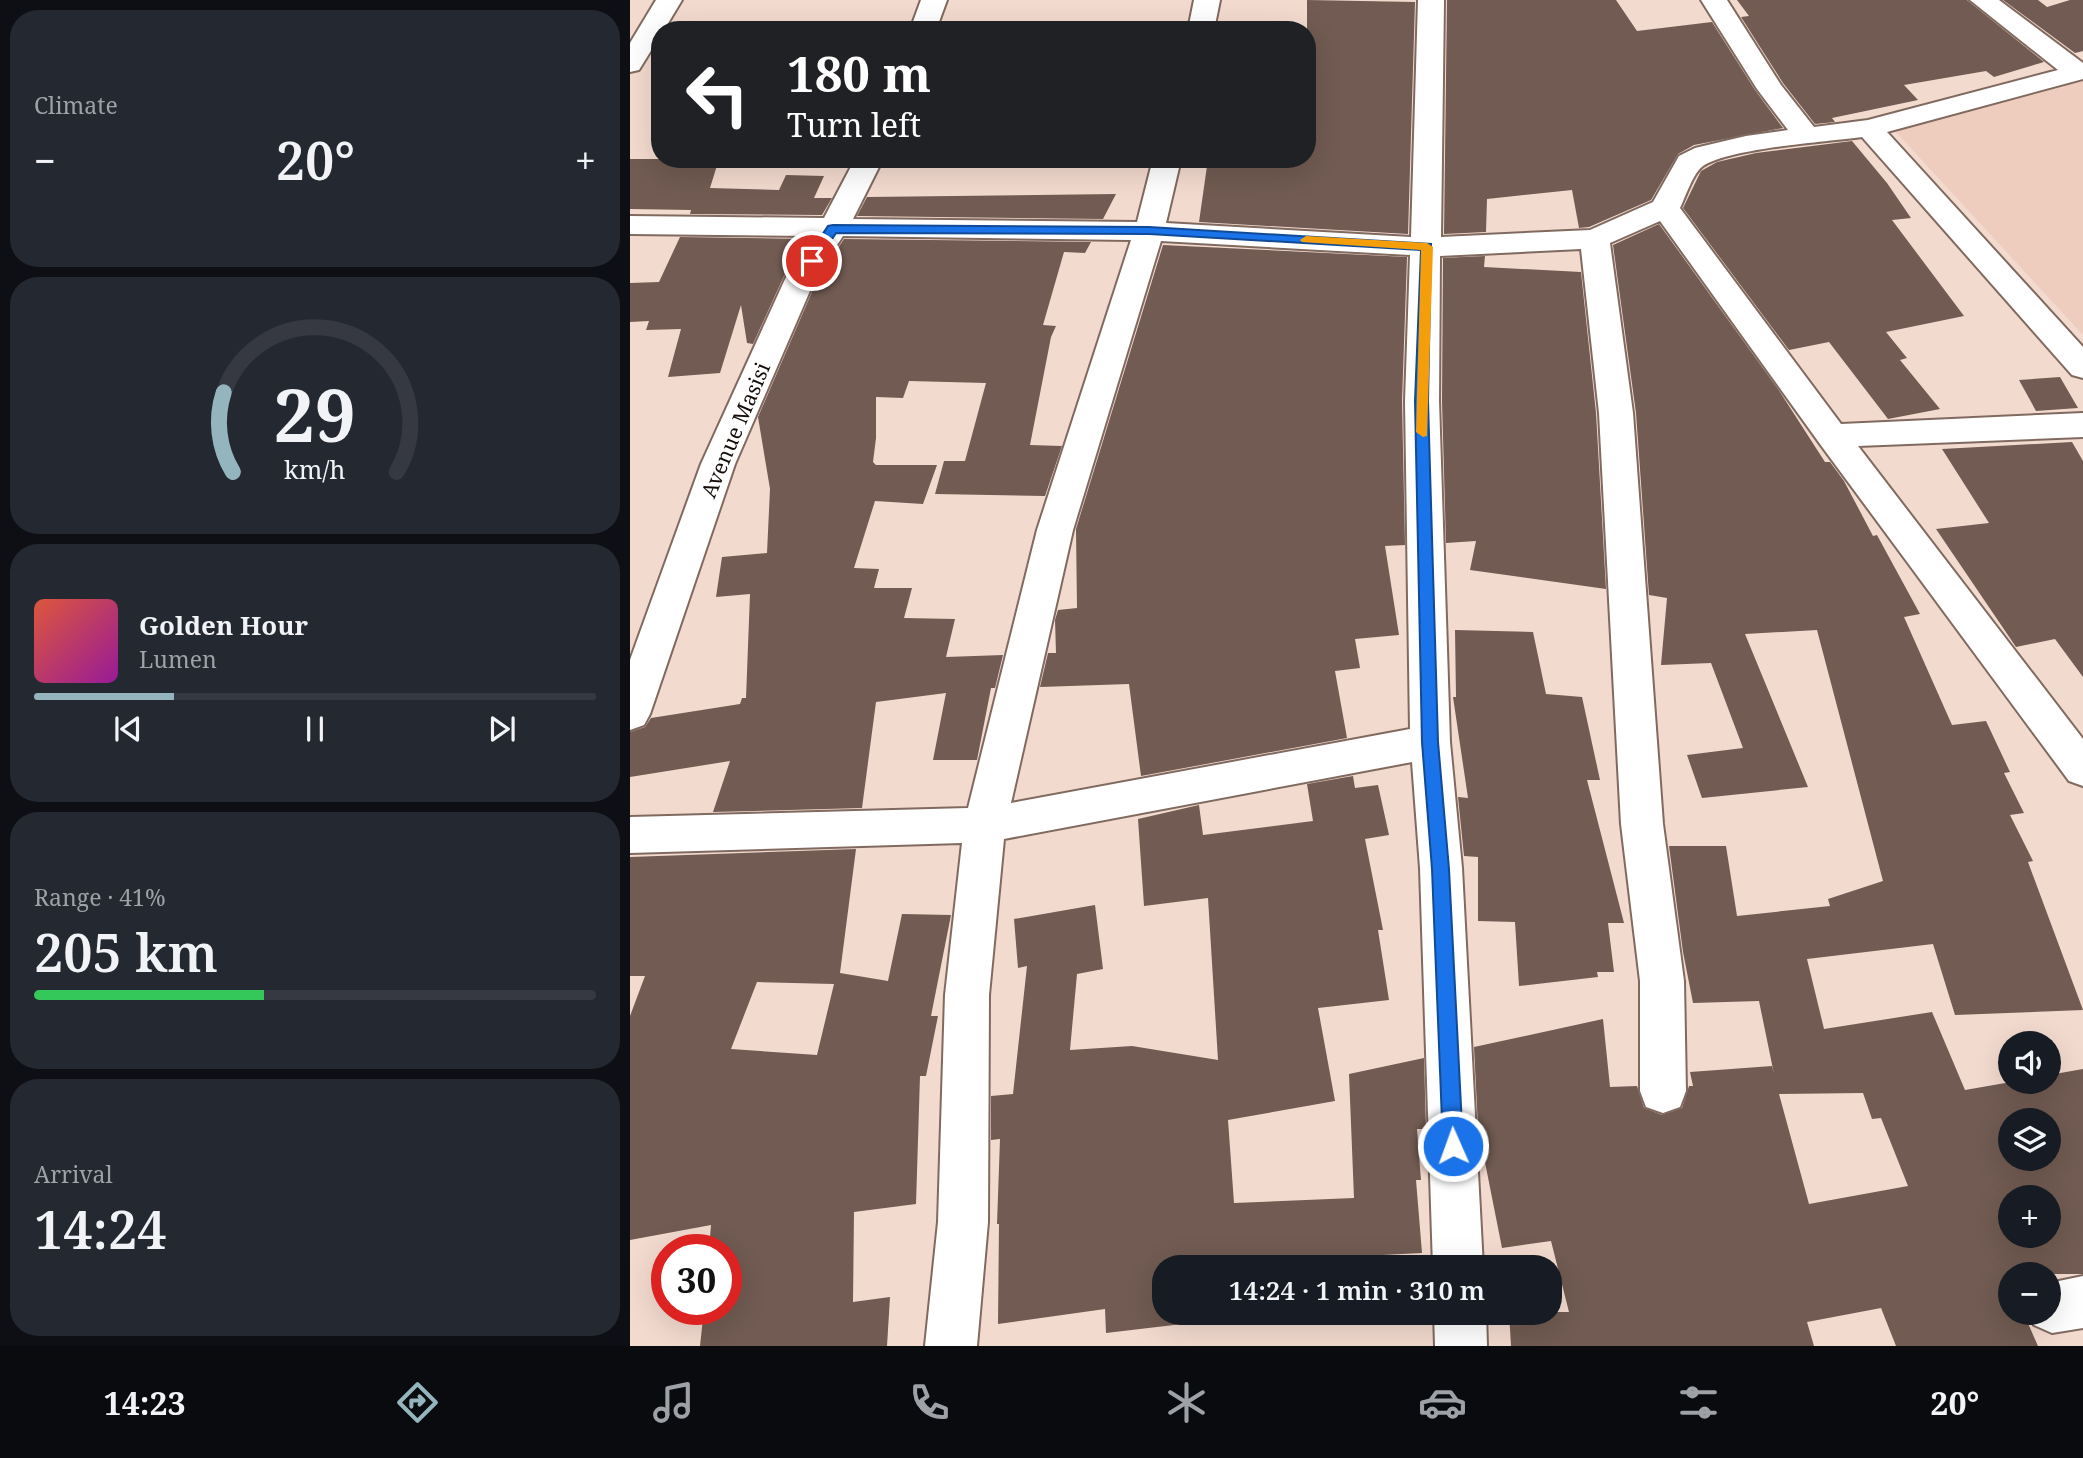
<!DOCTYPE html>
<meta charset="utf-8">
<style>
body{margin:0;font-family:"Noto Serif",serif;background:#242831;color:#f1f3f6;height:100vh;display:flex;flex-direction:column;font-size:26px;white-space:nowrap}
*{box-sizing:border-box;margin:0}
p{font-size:23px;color:#9ea1a6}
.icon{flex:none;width:38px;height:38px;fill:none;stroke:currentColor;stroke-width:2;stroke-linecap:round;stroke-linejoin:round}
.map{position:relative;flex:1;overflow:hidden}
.panel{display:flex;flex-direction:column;gap:10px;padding:10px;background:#0d0f14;width:630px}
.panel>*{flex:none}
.top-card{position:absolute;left:21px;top:21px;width:665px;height:147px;border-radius:28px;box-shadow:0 7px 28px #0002;background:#202124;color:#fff;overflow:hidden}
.buttons{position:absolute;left:1368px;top:1031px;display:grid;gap:14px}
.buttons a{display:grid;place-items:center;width:63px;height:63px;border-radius:50%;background:#171b24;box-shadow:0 7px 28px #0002;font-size:35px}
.speed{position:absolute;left:21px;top:1234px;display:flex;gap:14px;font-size:35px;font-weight:700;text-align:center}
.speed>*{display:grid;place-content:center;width:91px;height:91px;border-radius:50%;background:#171b24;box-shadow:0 7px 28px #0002;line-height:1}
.speed .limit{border:10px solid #d22;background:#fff;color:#111}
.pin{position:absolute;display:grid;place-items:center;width:60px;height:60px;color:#fff;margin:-30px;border:4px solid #fff;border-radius:50%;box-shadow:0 2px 7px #0007}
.me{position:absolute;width:77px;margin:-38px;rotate:358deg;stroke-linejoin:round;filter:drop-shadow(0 0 5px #0008)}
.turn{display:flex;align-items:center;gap:24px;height:147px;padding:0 21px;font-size:32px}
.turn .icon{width:91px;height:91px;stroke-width:2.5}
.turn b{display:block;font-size:49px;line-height:60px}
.big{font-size:52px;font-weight:600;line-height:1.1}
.panel .tile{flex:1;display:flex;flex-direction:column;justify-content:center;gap:10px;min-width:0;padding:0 24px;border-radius:28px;background:#242831}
.panel .dial{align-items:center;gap:0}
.dial svg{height:182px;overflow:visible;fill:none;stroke:#363941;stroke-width:7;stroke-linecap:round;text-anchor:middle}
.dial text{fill:#f1f3f6;stroke:none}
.song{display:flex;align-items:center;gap:21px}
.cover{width:84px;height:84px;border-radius:10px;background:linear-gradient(135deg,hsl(10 70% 55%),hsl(300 70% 35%))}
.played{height:7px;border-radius:4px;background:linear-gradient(90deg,#95b5be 25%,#363941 25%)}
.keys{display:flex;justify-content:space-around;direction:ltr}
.heat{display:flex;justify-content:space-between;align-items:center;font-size:38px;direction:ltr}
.charge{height:10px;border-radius:5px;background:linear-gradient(90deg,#34c759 41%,#363941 0)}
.trip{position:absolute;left:522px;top:1255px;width:410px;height:70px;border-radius:28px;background:#171b24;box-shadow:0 7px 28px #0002;font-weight:600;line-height:70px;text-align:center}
.tab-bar{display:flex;height:112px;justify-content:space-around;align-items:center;background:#090b0e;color:#9ea1a6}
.tab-bar .icon{width:49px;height:49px}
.tab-bar .active{color:#95b5be}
.tab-bar b{font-size:32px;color:#f1f3f6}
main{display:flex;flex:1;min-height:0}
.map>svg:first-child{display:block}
</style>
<main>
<section class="panel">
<div class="tile"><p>Climate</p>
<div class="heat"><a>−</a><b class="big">20°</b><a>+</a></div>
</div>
<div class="tile dial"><svg viewBox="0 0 100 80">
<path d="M14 69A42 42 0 1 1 86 69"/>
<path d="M14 69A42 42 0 0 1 10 34" stroke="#95b5be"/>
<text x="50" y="56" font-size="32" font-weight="700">29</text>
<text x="50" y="72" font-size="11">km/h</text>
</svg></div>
<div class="tile">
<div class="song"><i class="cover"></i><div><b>Golden Hour</b><p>Lumen</p></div></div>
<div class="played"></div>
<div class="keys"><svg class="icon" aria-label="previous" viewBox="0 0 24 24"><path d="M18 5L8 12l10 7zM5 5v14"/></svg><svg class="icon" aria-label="pause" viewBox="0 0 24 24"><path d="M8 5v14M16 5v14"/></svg><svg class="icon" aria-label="next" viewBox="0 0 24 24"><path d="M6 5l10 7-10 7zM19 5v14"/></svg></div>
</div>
<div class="tile"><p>Range · 41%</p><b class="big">205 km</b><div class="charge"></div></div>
<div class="tile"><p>Arrival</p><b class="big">14:24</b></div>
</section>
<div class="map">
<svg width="1453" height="1346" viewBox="0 0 1453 1346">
<rect width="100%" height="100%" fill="#f3dacf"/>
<path fill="#eecdbf" d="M1453,81V335L1265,131Z"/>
<path fill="#715b52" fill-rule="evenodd" d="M677,0L785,2L778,234L569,222L578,159H677Z
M817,0H986L1007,31L1082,22L1125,90L1153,128L1064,145L1048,154L1021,200L959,227L949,228L942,190L857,199L856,232L814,234Z
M1107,0H1337L1414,62L1364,77L1356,71L1274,85L1288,100L1202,118L1205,122L1185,124L1153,83L1111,17L1119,16Z
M1373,0H1408L1417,7L1440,0H1453V51L1445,53Z
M1222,141L1257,183L1281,218L1262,220L1334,316L1256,332L1277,358L1270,360L1310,409L1258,419L1199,342L1159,350L1053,208L1071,171L1087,162L1126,153Z
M0,159H89L80,188L149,190L156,175L194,176L184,198H202L192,215L60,214L61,210L0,209Z
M486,194L473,219L227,216L237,197Z
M1029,224L1148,389L1195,462H1200L1214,481L1243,536L1247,535L1290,614L1274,617L1322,725L1356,721L1380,772L1374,773L1394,813L1380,815L1403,861L1398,862L1453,1010L1325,1015L1303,944L1177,959L1194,1029L1302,1012L1335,1090L1381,1082H1419V1075L1453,1069V1274H1375L1381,1286V1312H1393L1408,1346H1266L1251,1308L1177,1322L1184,1346H881L879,1312H939L921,1241L872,1248L848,1127L844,1047L973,1019L980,1087L1007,1086L1014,1108L1032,1115L1052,1108L1059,1086H1063L1060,1072L1142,1066L1144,1074L1129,1001L1063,1003L1053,952L1039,846H1096L1107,916L1200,906L1198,899L1253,881L1187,630L1115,634L1178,787L1072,798L1057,755L1113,748L1081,663L1031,665L1037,598L1019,595L1006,413L983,245ZM1233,1093L1242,1119L1251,1118L1278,1186L1179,1204L1149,1094ZM1381,1120H1419V1158H1381ZM1381,1197H1419V1236H1381Z
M50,237L178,239L154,276L123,344L117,343L111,305L90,373L38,377L51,329L16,330L19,321L0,322V283L29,282Z
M214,239L461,242L455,253L434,252L413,325L426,326L421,337L400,445L432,446L415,496L305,494L314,461H335L356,383L279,381L273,398L246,397V438L243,462L246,465H307L293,504L245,501L224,568L249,569L244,588H282L274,618L325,619L316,657L373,655L365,688H361L347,760H303L316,693L246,702L232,808L83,812L100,761L0,777V732L15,727L21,718L110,704L112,698H116L120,594L86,597L92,557L137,553L140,489L128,417L188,278Z
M533,245L777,257L772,401L775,545L755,546L769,635L725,639L730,668L705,671L717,738L511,776L499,684L410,687L418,653H426L425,620L428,610L447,608L446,529Z
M855,256L854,267L951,272L966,413L976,589L840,570L846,541L816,543L812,401L813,258Z
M1430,377L1448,408L1406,411L1389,380Z
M1442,442L1453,461V677L1425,639L1386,647L1306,529L1359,523L1312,449Z
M825,630L903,632L916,694L952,697L970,780H957L994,923H978L984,972H967L968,977L889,986L885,922L848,921V857L834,856L828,797L838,798L823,697H826Z
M723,776L725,788L748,785L759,835L735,839L753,930H748L759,1000L688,1008L705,1101L598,1120L604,1203L724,1198L719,1074L794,1058L796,1129H787L791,1180H786L792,1253L574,1264V1267H534V1312H577L578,1321L476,1333L475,1309L368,1324L369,1224H367L370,1139L361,1140V1096L383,1094L397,966L388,968L384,919L465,905L473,969L447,974L440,1050L502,1046L588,1060L578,898L514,906L508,819L569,805L573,835L683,821L677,784Z
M226,849L210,973L258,981L272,914L321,915L301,1016H308L296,1076H290L286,1204L224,1212L223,1302L260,1297L257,1346H70L74,1309H96V1250H79L81,1225L0,1240V1016L15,976H0V857ZM127,982L204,984L187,1055L101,1049Z"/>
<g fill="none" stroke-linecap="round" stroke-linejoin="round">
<defs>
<path id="minor" d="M291,0H317L306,30H280Z
M564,0H590L584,30H558Z
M788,0H814L811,237L960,230L1023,202L1049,156L1065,148L1116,136L1158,130L1127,89L1071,0H1097L1151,85L1184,127L1238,120L1428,70L1340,0H1369L1453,63V79L1257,132L1453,347V378L1442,375L1232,137C1196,142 1100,148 1073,166C1063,173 1056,196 1050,208L1211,424L1453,413V437L1228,446L1453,739V786L1439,781L1190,444L1030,221L980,243L1003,413L1033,824L1054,981L1056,1091L1050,1107L1033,1113L1016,1107L1010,1091V981L991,824L969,413L951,249L810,256L809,401L820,742L832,868L853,1267H803L790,868L782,762L374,839L359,995L358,1222L347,1346H295L308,1222L315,995L332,843L0,853V817L338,808L407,530L501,240L213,236L186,277L105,464L20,714L14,725L0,730V660L71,464L156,277L183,236L0,234V216L194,218L225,159H253L223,219L507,222L523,159H551L536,223L781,237ZM531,241L780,255L775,401L780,729L381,803L443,530Z
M1453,1276V1328L1422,1333L1404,1325L1399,1312H1419V1283Z
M804,1312H856L857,1346H805Z"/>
<path id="highway" d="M26,0H52L34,30H30V36L9,70L0,72V43Z"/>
</defs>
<use href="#minor" stroke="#806a60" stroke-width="4"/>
<use href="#highway" stroke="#806a60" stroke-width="4"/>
<use href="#minor" fill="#fff" fill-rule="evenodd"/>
<use href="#highway" fill="#fff" fill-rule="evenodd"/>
</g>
<path fill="#1a73e8" stroke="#114b97" stroke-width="2" d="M203,225L519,227L801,244L798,401L808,742L819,869L833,1146L830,1153L823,1156L816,1153L813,1146L802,869L792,742L785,401L791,250L519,234L206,233L186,264H177L175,261L198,226Z"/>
<path fill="#f59e0b" d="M676,236L797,243L803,247L797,436L793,437L786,432L791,250L672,242L670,240Z"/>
<g text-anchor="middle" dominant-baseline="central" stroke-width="5" stroke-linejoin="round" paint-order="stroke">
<g font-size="21" fill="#150d0a" stroke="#fff">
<text transform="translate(105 430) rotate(-67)">Avenue Masisi</text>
</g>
</g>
</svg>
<div class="buttons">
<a><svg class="icon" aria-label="sound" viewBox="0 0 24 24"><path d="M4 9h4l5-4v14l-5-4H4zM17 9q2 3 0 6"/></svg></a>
<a><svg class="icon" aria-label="layers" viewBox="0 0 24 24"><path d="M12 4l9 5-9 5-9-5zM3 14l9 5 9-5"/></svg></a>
<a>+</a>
<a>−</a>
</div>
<div class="speed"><div class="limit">30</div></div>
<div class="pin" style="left:182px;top:261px;background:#d93025"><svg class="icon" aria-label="arrive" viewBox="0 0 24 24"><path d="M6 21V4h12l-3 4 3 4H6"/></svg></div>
<svg class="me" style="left:823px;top:1146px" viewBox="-20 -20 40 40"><circle r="17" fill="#1a73e8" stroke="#fff" stroke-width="3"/><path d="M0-11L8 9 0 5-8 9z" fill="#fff"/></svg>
<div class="trip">14:24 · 1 min · 310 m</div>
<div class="top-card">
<div class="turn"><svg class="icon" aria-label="left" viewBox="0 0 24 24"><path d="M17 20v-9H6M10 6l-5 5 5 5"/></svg><div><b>180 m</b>Turn left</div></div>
</div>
</div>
</main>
<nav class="tab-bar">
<b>14:23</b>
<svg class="icon active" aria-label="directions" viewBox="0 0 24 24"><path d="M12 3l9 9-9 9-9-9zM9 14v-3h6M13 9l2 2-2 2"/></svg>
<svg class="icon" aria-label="music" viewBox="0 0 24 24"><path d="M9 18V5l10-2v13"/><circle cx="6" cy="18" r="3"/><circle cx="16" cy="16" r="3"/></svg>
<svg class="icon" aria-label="phone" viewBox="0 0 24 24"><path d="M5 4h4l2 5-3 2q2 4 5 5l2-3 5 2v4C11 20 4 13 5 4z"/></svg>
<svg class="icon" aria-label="climate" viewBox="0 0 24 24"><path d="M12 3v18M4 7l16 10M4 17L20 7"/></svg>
<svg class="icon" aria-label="car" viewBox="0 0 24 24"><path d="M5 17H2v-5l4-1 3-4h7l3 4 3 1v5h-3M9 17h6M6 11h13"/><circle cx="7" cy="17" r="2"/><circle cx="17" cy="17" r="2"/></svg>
<svg class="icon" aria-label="filters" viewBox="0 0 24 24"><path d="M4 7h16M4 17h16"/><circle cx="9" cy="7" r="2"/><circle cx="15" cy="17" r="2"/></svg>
<b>20°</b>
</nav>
